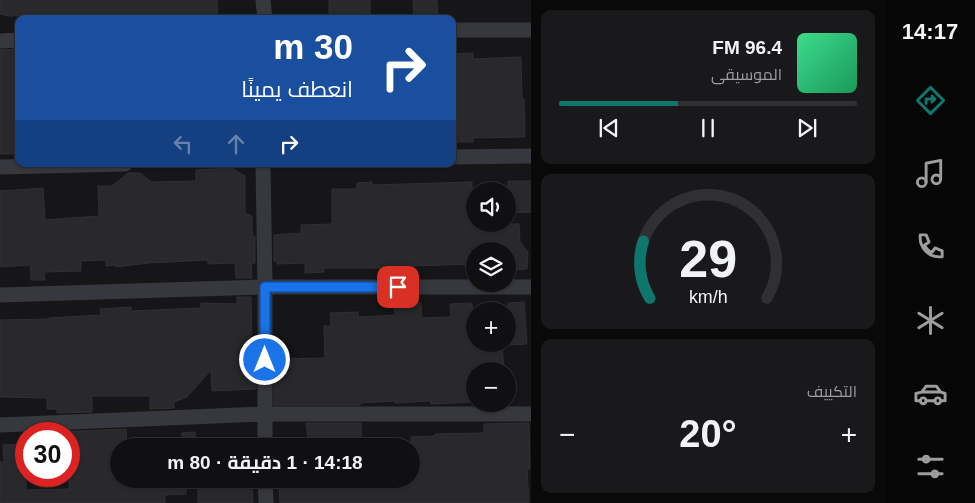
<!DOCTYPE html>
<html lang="ar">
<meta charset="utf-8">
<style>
body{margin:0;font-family:Arial,Cairo,sans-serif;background:#19191b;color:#f1f3f6;direction:rtl;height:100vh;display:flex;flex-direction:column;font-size:19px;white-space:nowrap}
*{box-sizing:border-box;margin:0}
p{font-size:16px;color:#9c9d9f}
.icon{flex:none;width:28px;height:28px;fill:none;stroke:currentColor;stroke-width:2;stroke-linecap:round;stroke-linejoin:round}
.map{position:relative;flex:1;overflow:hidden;direction:ltr}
.details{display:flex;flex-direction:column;gap:10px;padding:10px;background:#09090a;width:354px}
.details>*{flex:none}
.guide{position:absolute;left:15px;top:15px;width:441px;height:152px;border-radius:10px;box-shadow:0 1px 4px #0004,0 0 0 1px #303032;direction:rtl;background:#1a4fa0;color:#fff;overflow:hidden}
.fabs{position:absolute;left:466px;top:182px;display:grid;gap:10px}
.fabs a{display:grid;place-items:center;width:50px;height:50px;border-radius:50%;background:#101012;box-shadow:0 1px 4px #0004,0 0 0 1px #303032;font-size:25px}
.speed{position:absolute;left:15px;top:422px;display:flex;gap:10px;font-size:25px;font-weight:700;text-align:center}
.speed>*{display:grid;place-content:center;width:65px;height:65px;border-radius:50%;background:#101012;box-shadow:0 1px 4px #0004,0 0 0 1px #303032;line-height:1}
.speed .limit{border:8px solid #d22;background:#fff;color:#111}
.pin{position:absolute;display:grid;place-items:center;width:42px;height:42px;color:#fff;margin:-21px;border-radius:10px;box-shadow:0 2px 8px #0006}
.me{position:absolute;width:55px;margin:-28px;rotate:0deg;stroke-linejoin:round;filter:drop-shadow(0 0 4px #0008)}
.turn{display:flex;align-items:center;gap:18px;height:105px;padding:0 20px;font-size:22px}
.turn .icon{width:65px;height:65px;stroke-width:2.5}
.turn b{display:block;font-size:35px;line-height:42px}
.lanes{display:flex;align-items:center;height:48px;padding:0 20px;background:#0003;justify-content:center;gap:25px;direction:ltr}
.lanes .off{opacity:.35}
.big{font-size:38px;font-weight:700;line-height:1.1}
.details .tile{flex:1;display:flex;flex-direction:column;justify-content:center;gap:8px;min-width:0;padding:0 18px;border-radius:10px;background:#19191b}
.details .dial{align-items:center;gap:0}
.dial svg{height:130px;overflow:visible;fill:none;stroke:#303032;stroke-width:7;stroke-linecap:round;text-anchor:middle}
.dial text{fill:#f1f3f6;stroke:none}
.song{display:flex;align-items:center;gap:15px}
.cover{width:60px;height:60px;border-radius:8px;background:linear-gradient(135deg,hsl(150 70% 55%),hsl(150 70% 35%))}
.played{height:5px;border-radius:2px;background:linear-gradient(90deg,#0f766e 40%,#303032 40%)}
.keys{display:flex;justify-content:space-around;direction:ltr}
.heat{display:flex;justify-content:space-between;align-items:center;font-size:28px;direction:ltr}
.trip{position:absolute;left:110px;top:438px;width:310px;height:50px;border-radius:25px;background:#101012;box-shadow:0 1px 4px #0004,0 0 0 1px #303032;font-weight:700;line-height:50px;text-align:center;direction:rtl}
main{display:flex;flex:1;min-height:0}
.dock{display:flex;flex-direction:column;width:90px;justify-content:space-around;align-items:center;background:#060607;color:#9c9d9f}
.dock .icon{width:35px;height:35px}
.dock .current{color:#0f766e}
.dock b{font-size:22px;color:#f1f3f6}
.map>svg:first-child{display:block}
</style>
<main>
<nav class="dock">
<b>14:17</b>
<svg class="icon current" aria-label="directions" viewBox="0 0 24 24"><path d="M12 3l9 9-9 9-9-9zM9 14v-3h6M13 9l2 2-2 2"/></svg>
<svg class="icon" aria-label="music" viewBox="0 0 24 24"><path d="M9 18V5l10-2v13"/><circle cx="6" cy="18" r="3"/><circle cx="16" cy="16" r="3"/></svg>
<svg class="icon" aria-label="phone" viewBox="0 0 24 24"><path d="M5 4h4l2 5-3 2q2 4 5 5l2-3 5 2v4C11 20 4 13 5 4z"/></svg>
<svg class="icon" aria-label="climate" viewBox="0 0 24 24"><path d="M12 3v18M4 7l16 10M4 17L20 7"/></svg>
<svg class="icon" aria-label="car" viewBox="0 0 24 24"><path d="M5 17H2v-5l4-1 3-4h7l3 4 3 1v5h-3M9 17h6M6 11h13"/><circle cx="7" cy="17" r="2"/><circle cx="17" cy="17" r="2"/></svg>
<svg class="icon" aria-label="filters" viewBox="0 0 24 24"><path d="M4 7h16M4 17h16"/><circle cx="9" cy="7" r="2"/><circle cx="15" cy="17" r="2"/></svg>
</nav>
<section class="details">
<div class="tile">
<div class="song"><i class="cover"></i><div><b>96.4 FM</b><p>الموسيقى</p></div></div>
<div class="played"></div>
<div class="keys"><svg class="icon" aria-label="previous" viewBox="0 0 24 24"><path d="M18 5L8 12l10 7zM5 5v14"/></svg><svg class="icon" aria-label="pause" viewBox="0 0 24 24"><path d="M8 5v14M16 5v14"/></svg><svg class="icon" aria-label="next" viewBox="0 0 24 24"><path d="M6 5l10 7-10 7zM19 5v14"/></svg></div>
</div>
<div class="tile dial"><svg viewBox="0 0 100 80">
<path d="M14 69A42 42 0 1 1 86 69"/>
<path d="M14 69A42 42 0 0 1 10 34" stroke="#0f766e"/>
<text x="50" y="56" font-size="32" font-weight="700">29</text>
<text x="50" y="72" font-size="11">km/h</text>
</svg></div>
<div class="tile"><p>التكييف</p>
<div class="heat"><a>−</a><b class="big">20°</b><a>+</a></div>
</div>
</section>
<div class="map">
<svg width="532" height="503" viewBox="0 0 532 503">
<rect width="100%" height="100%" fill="#161618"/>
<path fill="#29292c" stroke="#303034" d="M0,0H217L218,19H130L129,16L64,19L61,15L47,16V14L9,16L0,14Z
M329,0H370V14L329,15Z
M413,0H437L438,19H414Z
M19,49V154H0V50Z
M473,53V59L521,57L522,99H524L525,137L473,138V142H452V54Z
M232,168L245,176V213L252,216V230L253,237H255V263H251L252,278H236L235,263L208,264V260L148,263L116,267V265L106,266V260L81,261V271L44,272L45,280H31L30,265L0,267V191L43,188L45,220L99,216L98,186H112L128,173H140L151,182L196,181V170Z
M508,181H532V212L508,213Z
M372,182V185L472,182V224H519L520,242L528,252L527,269L508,270V251H474L475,264L412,266V275H380V268H324V272L305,273V263L277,264V261H274V235L301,233V225L332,224V189H357V183Z
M237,297H251L252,359H256V389L212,391L211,370L187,397L174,402V408L150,409V396H92V412L57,413V409H47V398L0,397V320L49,319V318L101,315L100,309L131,307V311L201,308V303L237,304Z
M524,302L527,344L508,345V303Z
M421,303L422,318L451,317L450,304L472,303L474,344H502L504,370L471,372L472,402L431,404V401L395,403V401L360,403V405H274V359L325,358L324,326H331L330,313L358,312V317L395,315L394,304Z
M306,423H361L362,446H309Z
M529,423L530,469H527L529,503H280L279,487L411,484V437L435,436V434L484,433V424Z
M126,429L127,446H119V479H186V494L165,495V503H0V462H4L3,445L26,444V490L69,489V434H57V432Z
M195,432L196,446H182V433Z
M239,482V487L252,486L253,503H198V489L223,487V483Z"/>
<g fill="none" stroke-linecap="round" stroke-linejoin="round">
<path stroke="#37383d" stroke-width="15" d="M263,0L265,19
M452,30H532
M0,41L19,40
M452,157L532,156
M263,164L265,287V446
M0,167L125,164
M0,295L265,287H532
M0,425L264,414H532
M265,479L266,503"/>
</g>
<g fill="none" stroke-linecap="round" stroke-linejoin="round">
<defs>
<path id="route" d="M265,360V287H398"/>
</defs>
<use href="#route" stroke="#114b97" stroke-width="12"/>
<use href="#route" stroke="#1a73e8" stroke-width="9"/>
</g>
</svg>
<div class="fabs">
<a><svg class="icon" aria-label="sound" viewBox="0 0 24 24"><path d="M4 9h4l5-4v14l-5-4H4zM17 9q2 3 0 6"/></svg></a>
<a><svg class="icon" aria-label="layers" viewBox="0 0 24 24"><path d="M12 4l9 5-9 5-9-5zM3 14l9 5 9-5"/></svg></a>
<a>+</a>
<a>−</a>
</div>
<div class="speed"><div class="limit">30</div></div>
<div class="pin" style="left:398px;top:287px;background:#d93025"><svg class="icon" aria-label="arrive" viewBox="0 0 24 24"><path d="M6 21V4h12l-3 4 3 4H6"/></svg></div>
<svg class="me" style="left:265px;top:360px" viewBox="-20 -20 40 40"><circle r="17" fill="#1a73e8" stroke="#fff" stroke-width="3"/><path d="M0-11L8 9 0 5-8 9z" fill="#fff"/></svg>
<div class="trip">14:18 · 1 دقيقة · 80 m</div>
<div class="guide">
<div class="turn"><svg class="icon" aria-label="right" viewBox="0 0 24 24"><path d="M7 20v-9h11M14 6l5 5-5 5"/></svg><div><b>30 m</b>انعطف يمينًا</div></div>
<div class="lanes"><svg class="icon off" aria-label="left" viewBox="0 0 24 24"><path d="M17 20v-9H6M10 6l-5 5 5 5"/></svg><svg class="icon off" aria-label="ahead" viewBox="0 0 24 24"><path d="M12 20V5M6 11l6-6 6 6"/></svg><svg class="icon" aria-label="right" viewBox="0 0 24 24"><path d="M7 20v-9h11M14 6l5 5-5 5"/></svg></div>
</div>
</div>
</main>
